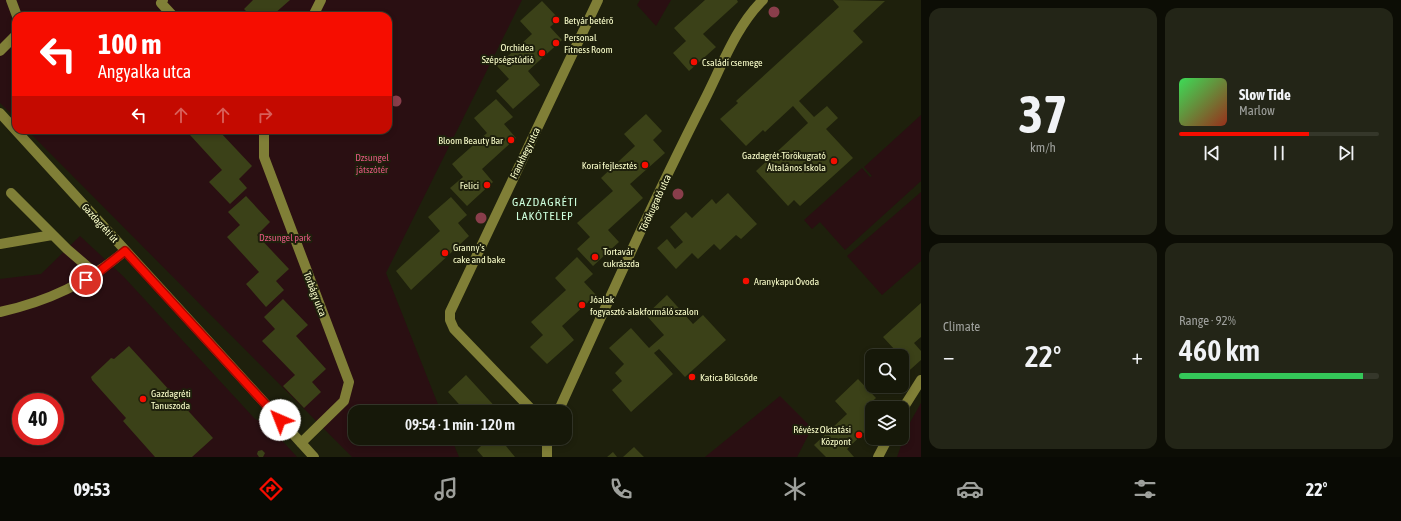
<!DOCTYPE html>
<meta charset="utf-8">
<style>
body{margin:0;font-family:"Asap Condensed",sans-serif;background:#232517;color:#f1f3f6;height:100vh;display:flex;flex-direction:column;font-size:15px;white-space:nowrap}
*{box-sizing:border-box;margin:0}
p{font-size:13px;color:#9ea09c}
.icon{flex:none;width:22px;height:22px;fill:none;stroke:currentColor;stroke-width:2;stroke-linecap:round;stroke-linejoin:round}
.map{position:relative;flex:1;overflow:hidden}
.panel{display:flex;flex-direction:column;gap:8px;padding:8px;background:#0c0d05;width:480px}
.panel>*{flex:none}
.top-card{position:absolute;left:12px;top:12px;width:380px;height:122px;border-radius:12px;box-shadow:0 2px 6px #0003,0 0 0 1px #35372a;background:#f60d00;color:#fff;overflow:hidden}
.tools{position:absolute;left:865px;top:349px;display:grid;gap:8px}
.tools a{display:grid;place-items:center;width:44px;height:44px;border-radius:8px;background:#161809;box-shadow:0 2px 6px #0003,0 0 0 1px #35372a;font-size:20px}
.speed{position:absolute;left:12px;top:393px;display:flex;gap:8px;font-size:20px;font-weight:700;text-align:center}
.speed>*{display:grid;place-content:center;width:52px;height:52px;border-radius:50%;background:#161809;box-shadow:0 2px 6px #0003,0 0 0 1px #35372a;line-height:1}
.speed .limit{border:6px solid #d22;background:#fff;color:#111}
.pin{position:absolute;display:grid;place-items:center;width:34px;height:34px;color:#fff;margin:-17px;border:2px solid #fff;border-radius:50%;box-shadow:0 1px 4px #0007}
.me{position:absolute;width:44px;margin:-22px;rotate:316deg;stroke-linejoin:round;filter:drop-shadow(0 0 3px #0008)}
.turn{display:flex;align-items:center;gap:14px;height:84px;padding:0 20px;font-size:18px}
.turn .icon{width:52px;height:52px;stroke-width:2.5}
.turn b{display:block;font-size:28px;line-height:34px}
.lanes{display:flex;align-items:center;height:38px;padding:0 20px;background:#0003;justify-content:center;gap:20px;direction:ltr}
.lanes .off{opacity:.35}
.big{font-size:30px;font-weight:600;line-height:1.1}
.panel .tile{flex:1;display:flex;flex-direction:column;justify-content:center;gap:6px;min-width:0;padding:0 14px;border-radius:12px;background:#232517}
.panel .dial{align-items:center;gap:0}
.dial b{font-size:52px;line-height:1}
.song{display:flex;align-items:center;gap:12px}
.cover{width:48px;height:48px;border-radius:6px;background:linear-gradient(135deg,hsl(130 70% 55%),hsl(10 70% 35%))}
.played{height:4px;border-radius:2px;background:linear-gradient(90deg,#f60d00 65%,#35372a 65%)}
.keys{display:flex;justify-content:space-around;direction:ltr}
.heat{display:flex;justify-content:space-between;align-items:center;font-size:22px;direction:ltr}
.charge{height:6px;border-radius:3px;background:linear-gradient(90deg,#34c759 92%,#35372a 0)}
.panel .tiles{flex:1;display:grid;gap:8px;grid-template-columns:repeat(2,1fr)}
.trip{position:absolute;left:348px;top:405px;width:224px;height:40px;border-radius:12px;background:#161809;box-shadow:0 2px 6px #0003,0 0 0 1px #35372a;font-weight:600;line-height:40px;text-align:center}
.menu{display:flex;height:64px;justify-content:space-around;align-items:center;background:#090a04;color:#9ea09c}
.menu .icon{width:28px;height:28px}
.menu .active{color:#f60d00}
.menu b{font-size:18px;color:#f1f3f6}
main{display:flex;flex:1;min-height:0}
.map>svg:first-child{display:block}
</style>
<main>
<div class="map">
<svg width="921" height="457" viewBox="0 0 921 457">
<rect width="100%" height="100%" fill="#1e200c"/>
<path fill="#2a0f12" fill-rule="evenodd" d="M0,0H522L386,273L441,412H355V438H451L459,457H352L27,130H388V16H16V119L0,103Z
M640,0H671L656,26L637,5Z
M921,115V181L845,250L820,222L812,229L804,220L862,168L870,177L872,176L864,167Z
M921,192V261L882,295L847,256Z
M80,236L123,276L255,419L266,423L297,457H0V279L41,274ZM21,402H55V436H21Z
M780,396L812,428L797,457H705Z
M921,403V457H897L908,426Z"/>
<path fill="#3b4118" d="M253,0H290L274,14L276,16H251L244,9Z
M705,0H737L738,2L703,34L716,47L689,71L673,53L686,41L674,28Z
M833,0L885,1L853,31L863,42L799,101L814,117L827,106L838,118L826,129L853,158L800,206L794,200L788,206L756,171L808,123L793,106L765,132L763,130L746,146L720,119L738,103L736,101L839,7Z
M542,1L559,19L550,27L562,40L528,71L540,85L513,109L496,91L509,79L497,66L532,34L520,21Z
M496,99L513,117L504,124L516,138L482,169L493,182L467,206L450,188L463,177L452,164L487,133L474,118Z
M646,114L662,131L653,140L665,153L630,184L643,198L608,230L619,242L593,266L577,249L590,237L577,223L613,191L601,178L635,146L624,134Z
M196,130H222L220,132L252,166L239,179L247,188L230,204L209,182L222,170L190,135Z
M728,193L757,224L741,239L736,235L720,250L714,244L698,259L692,253L676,269L657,248L667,239L675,249L683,242L670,227L686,212L692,218L712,199L716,204Z
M246,196L270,222L257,235L289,269L276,281L284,290L266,307L246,284L259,272L227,237L240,225L228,212Z
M451,197L467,215L458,223L469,236L411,290L396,271L440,231L428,217Z
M577,257L593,274L584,282L596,295L562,326L574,340L547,364L530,347L543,335L531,322L566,290L555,278Z
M667,295L693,324L703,315L726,340L685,377L659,349L654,353L673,374L631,412L612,390L622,381L615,373L624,364L609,348L631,328L649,348L664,335L646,315Z
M283,299L308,325L296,336L326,369L312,382L321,392L304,408L283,386L295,375L262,341L275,329L264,317Z
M921,303V337L914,343L921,351V360L902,377V356H888L895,350L883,337Z
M129,346L213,438L192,457H155L123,421L126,418L92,380L91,377L108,361L111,358L114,359Z
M466,375L500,412H466L448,392Z
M858,379L876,398L867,406L872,411V425L847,449L854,457H826L814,445L847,414L835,401Z
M55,423L62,430L51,441L46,436H55Z
M489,438H515L506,446L515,457H483L477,450Z
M634,447L644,457H623Z
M262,450L265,453L263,457H259L257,454L258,451Z
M613,452L617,457H607Z"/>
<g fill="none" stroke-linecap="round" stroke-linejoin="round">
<path stroke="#807f37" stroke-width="10" d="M11,0L17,16
M163,0L161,3L173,16
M313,16L321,0
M0,51L16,35
M0,113L314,457
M264,130V157L349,382L344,401L301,443
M11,193L67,249L96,274
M0,244L52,235
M0,312C49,301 87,283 125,251
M902,410L921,380
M534,412L454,329L450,320V312L598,0
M558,412C605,308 652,203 704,101C721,68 736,26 763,0
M547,457V438
M878,457L888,438"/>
</g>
<g fill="#893e4b">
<circle cx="774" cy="12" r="5.5"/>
<circle cx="396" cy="101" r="5.5"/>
<circle cx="678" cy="194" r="5.5"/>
<circle cx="481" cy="218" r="5.5"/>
</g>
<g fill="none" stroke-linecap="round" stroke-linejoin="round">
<defs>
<path id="route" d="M86,280L96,274L125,251L280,420"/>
</defs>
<use href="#route" stroke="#a00800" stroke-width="10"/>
<use href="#route" stroke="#f60d00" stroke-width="7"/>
</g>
<g fill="#f60d00" stroke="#1e200c" stroke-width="1.5">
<circle cx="556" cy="20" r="4"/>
<circle cx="556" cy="43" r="4"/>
<circle cx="542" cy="53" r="4"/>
<circle cx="694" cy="62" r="4"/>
<circle cx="511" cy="140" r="4"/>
<circle cx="834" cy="161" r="4"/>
<circle cx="645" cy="165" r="4"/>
<circle cx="487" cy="185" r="4"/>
<circle cx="445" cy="253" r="4"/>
<circle cx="595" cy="257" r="4"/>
<circle cx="746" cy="281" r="4"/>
<circle cx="582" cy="305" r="4"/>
<circle cx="692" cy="377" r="4"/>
<circle cx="143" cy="399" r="4"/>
<circle cx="859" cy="435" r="4"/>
</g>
<g text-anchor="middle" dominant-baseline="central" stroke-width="4" stroke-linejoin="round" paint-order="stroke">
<g font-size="10" fill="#fbffcb" stroke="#1e200c" text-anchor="start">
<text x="564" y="20">Betyár betérő</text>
<text x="564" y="37">Personal<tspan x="564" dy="12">Fitness Room</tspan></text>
<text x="534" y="47" text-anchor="end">Orchidea<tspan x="534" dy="12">Szépségstúdió</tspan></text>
<text x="702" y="62">Családi csemege</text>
<text x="503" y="140" text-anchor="end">Bloom Beauty Bar</text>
<text x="826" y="155" text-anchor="end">Gazdagrét-Törökugrató<tspan x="826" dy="12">Általános Iskola</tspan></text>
<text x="637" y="165" text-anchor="end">Korai fejlesztés</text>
<text x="479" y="185" text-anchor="end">Felici</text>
<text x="453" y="247">Granny's<tspan x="453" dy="12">cake and bake</tspan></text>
<text x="603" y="251">Tortavár<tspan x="603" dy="12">cukrászda</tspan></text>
<text x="754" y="281">Aranykapu Óvoda</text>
<text x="590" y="299">Jóalak<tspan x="590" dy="12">fogyasztó-alakformáló szalon</tspan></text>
<text x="700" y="377">Katica Bölcsőde</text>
<text x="151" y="393">Gazdagréti<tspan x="151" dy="12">Tanuszoda</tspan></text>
<text x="851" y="429" text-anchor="end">Révész Oktatási<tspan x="851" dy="12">Központ</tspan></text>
</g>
<g font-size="10" fill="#fbffcb" stroke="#1e200c">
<text transform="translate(525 153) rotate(-64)">Frankhegy utca</text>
<text transform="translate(655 203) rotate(-65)">Törökugrató utca</text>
<text transform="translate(100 223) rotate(48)">Gazdagréti út</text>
<text transform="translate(315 294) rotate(69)">Torbágy utca</text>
</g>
<g font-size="10" fill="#e0567f" stroke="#1e200c">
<text x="372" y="157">Dzsungel<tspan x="372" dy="12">játszótér</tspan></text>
<text x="285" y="237">Dzsungel park</text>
</g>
<g font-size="12" letter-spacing="1" fill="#cdffdd" stroke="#1e200c">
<text x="545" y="202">GAZDAGRÉTI<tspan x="545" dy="14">LAKÓTELEP</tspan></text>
</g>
</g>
</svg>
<div class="tools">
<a><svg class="icon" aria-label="search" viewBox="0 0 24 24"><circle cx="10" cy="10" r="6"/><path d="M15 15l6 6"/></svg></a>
<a><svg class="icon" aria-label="layers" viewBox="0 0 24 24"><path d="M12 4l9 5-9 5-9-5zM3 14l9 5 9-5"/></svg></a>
</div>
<div class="speed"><div class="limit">40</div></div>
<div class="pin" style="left:86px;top:280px;background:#d93025"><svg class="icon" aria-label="arrive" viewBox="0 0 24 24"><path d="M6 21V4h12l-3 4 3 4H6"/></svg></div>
<svg class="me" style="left:280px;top:420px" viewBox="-20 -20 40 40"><circle r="19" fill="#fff"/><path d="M0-13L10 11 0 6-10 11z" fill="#f60d00"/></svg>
<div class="trip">09:54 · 1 min · 120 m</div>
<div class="top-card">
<div class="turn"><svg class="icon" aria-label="left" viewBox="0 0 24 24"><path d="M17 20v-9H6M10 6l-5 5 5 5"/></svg><div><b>100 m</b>Angyalka utca</div></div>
<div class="lanes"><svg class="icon" aria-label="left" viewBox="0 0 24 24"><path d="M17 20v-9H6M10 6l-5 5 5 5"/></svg><svg class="icon off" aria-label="ahead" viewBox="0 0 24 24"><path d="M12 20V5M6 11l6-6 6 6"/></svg><svg class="icon off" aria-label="ahead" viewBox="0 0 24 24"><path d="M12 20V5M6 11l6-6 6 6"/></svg><svg class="icon off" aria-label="right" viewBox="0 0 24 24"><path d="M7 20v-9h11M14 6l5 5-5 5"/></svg></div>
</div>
</div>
<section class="panel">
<div class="tiles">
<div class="tile dial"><b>37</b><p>km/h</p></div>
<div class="tile">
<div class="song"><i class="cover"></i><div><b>Slow Tide</b><p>Marlow</p></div></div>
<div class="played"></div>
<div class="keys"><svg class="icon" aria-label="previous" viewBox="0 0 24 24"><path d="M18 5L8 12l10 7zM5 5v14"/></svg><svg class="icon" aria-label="pause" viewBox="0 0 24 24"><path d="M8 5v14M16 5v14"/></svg><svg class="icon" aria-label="next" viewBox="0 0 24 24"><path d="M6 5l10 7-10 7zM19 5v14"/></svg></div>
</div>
<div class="tile"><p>Climate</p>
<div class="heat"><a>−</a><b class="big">22°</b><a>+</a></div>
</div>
<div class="tile"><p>Range · 92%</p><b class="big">460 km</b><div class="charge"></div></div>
</div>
</section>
</main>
<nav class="menu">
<b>09:53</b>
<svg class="icon active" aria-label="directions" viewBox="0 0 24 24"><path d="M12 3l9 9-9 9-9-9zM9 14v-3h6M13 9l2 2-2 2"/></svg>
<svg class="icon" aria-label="music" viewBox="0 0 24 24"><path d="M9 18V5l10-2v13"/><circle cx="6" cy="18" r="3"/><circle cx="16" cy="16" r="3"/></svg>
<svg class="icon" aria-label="phone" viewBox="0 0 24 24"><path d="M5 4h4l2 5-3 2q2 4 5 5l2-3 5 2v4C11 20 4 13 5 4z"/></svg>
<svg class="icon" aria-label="climate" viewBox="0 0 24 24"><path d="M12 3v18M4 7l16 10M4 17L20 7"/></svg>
<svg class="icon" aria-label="car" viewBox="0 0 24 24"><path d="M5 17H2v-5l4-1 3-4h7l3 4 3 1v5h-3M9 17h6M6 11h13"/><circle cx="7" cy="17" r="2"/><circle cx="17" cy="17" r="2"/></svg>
<svg class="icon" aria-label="filters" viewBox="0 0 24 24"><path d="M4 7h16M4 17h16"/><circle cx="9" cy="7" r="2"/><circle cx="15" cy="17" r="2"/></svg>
<b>22°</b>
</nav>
